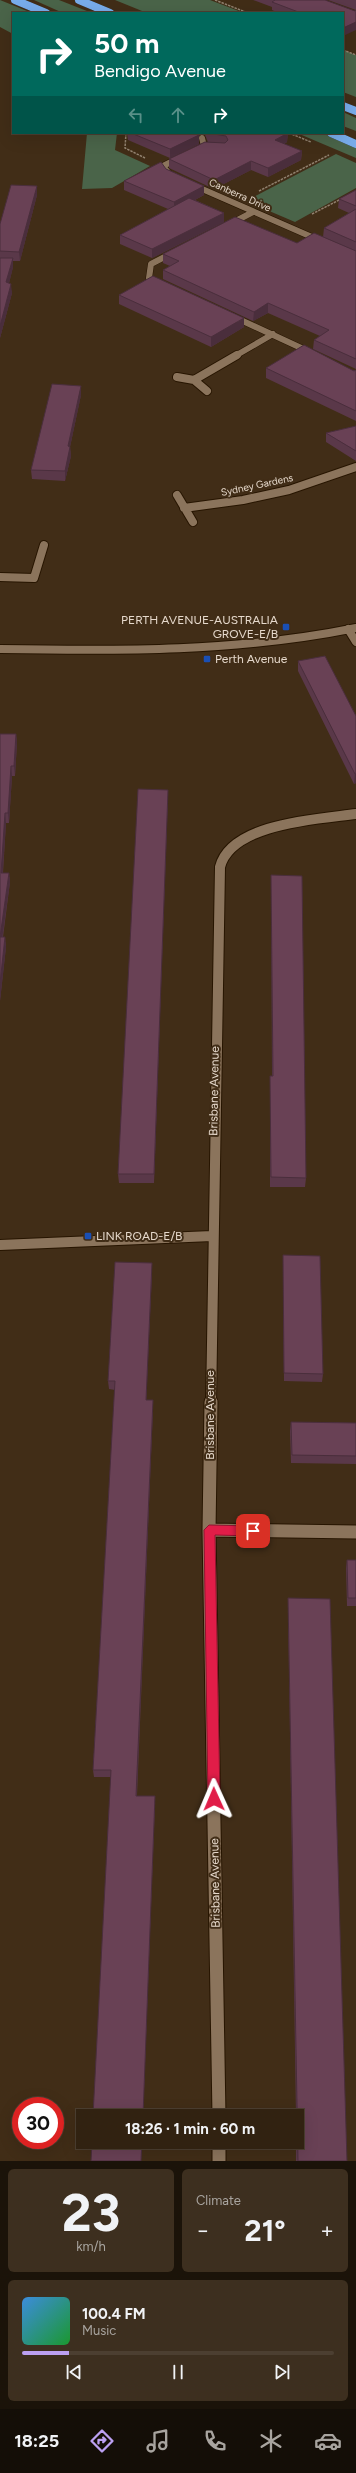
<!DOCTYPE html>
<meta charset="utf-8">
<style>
body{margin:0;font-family:Figtree,sans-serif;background:#3d2f1f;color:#f1f3f6;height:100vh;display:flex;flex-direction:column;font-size:15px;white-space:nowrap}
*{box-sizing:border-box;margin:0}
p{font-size:13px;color:#a8a49f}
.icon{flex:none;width:22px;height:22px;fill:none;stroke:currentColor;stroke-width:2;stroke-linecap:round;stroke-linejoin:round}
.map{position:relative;height:2161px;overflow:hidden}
.sheet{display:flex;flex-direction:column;gap:8px;padding:8px;background:#1b1309;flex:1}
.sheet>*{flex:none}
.banner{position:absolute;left:12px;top:12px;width:332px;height:122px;border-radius:0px;box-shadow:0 4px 16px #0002,0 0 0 1px #4c3f31;background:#00695c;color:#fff;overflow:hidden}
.speed{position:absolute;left:12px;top:2097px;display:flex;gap:8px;font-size:20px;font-weight:700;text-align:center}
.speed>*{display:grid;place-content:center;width:52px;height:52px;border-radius:50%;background:#312211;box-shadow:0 4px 16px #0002,0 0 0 1px #4c3f31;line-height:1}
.speed .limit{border:6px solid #d22;background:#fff;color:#111}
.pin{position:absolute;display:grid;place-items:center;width:34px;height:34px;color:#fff;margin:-17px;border-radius:8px;box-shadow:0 2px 6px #0006}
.me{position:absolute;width:44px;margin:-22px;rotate:359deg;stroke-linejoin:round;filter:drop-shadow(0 0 3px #0008)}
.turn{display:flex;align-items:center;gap:14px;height:84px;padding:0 16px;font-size:18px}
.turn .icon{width:52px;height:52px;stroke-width:2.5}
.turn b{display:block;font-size:28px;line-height:34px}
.lanes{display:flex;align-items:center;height:38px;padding:0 16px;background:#0003;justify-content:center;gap:20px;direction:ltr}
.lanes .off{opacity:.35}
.big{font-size:30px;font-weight:700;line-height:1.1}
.sheet .tile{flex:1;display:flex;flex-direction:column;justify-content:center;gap:6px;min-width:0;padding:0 14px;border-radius:6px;background:#3d2f1f}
.sheet .dial{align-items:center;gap:0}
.dial b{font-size:52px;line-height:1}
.song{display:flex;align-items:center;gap:12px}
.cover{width:48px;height:48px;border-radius:6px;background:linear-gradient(135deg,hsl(210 70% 55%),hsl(130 70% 35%))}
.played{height:4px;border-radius:2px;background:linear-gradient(90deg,#bca0f2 15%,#4c3f31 15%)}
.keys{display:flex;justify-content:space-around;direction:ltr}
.heat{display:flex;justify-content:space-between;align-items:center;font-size:22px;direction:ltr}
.sheet .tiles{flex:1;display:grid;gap:8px;grid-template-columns:1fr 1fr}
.tile:last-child{grid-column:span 2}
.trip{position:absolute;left:76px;top:2109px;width:228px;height:40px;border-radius:0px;background:#312211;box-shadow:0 4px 16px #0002,0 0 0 1px #4c3f31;font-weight:700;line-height:40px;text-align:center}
.tab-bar{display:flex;height:64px;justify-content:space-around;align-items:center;background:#140e07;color:#a8a49f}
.tab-bar .icon{width:28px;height:28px}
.tab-bar .current{color:#bca0f2}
.tab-bar b{font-size:18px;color:#f1f3f6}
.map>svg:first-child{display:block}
</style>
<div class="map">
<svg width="356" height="2161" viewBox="0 0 356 2161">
<rect width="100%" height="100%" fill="#412d17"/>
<path fill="#4a6449" d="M0,0L32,13H13V34L0,27Z
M34,0H59L92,13H63Z
M115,0H210L244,13H147Z
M343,50L356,55V97L343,92Z
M343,112L356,118V131L343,126Z
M87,133H117L115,150L150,166L112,188L82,189Z
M297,133H322L356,148V158Z
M336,154L356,163V188L295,222L246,201Z"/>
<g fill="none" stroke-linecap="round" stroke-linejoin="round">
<defs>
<path id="lane" d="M0,577L34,578L44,545"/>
<path id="street-far3" d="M202,138L204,146L213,147
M171,176L163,166L181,157
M193,185L321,241
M228,225L253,212
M161,284L149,278L151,264L174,252
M232,316L312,353
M235,356L273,334"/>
<path id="street-far2" d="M177,377L194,380L207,391
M194,380L237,355
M177,495L193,522
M184,508L243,500L289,490L356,467
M348,629L356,642
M0,649C120,651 238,652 356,628"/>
<path id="street-far1" d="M0,1245L212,1236
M211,1403L220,867C231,823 319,819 356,814"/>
<path id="street" d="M211,1402L209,1530L219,2116
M209,1530L356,1532
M219,2142V2161"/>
<path id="highway" d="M15,0L46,13
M79,0L110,13
M343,106L356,111
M331,133L356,144"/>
</defs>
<use href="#lane" stroke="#271501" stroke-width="10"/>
<use href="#street-far3" stroke="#271501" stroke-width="7"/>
<use href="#street-far2" stroke="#271501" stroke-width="10"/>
<use href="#street-far1" stroke="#271501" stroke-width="12"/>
<use href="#street" stroke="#271501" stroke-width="15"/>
<use href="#highway" stroke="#271501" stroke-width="8"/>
<path stroke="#91816f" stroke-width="1.5" stroke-dasharray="2.5 1" stroke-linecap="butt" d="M215,0L248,13
M343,50L356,55
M126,133L125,148L145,158
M289,133L311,142
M259,191L329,155
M312,214L341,199"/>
<use href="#lane" stroke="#8b745c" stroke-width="8"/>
<use href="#street-far3" stroke="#8b745c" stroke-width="6"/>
<use href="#street-far2" stroke="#8b745c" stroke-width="8"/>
<use href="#street-far1" stroke="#8b745c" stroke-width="10"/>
<use href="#street" stroke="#8b745c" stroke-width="13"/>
<use href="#highway" stroke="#78acea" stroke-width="8"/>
</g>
<path fill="#5a3849" d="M253,0H325L343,13H279L272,10V7Z
M328,0H356V10Z
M127,133H288L287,142L284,144L302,151L301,160L268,177L251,170L214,189L169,168V159L208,142L205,135L201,134L199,136V144L170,158L128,140Z
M166,169L204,186V195L195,200L224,213V222L152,258L120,244V235L168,209L124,190V181Z
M37,186V195L20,261H13V267L9,283L12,293L0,338V224Z
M356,190V369L313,349L314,340L320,336L268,313L253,321L163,279V270L170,266L163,263V254L297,243H337L323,237L324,228L349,213L338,208L339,199Z
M119,295L244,327L211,347L119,304Z
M266,368L356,370V421L266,378Z
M81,395L70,447L71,456L65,481L32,479L31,470Z
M356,426V461L326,442V433Z
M298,661L356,716V783L354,784L298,671Z
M0,734H16L17,743L15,776H12L9,823H6L3,873H9L10,882L3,937H5L6,947L0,1001Z
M168,790L154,1183H119L118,1174Z
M271,875L306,1178L305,1187H270V1076H272L271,885Z
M283,1255L323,1374L322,1382L284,1381L283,1264Z
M152,1272L146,1400H153V1408L137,1796L155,1803L143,2116L111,1777H94L93,1770L115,1390L109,1389L108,1381Z
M291,1422L356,1423V1464L291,1463L290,1431Z
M347,1560H356V1606H347L346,1568Z
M288,1598L347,2161H296V2142H297V2116H296L288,1606Z"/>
<path fill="#4a2e3c" d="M356,22V30L343,36V28Z
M198,133H201L199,136V144L170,158V149Z
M288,133L287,142L275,149V140Z
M302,151L301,160L268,177V168Z
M251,161V170L214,189V180Z
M37,186V195L20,261L19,252Z
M204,186V195L174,211V202Z
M224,213V222L152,258V249Z
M13,258V267L7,292L6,282Z
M11,284L12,293L0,338V326Z
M268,303V313L253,321L254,312Z
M244,318V327L211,347V337Z
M81,386V395L70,447L71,456L65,481V471L68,446Z
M16,734L17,743L15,776L14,766Z
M11,766L12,776L9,823L8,813Z
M355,774H356V783L354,784Z
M168,790V799L154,1183V1174Z
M5,813L6,823L2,882L1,873Z
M9,873L10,882L1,947L0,937Z
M5,937L6,947L0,1001V983Z
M152,1263V1272L146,1408V1400Z
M153,1400V1408L136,1803V1796Z"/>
<path fill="#694155" stroke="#4a2e3c" d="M275,0H325L355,11L356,10V22L343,28V13H301L272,2Z
M131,133H198L199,135L170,149Z
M208,133H288L275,140L302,151L268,168L251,161L214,180L169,159L205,142L225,143L228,140L226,136Z
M161,162L166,169L204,186L174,202L124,181Z
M11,185L37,186L19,252L0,251V224Z
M356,190V206L339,199Z
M189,198L224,213L152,249L120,235Z
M356,209V242L324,228Z
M235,217L297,243L314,233L356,251V359L314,340L329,330L268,303L254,312L163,270L179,261L163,254Z
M0,258H13L6,282L11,284L0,326Z
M153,276L244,318L211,337L119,295Z
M304,345L354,371L356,370V411L266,368Z
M52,384L81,386L68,446L70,447L65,471L31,470Z
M356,426V451L326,433Z
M325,656L356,716V774H355L298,661Z
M0,734H16L14,766H11L8,813H5L1,873H9L0,937H5L0,983Z
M138,789L168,790L154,1174H118Z
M271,875L302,876L306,1178L271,1177L270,1076H273Z
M283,1255L320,1256L323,1374L284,1373Z
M115,1262L152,1263L146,1400H153L136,1796H155L143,2116H93L111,1770H93L115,1381H108Z
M291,1422L356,1423V1456L292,1455Z
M347,1560H356V1598H348Z
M288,1598L330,1599L347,2161H298Z
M92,2142H142L141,2161H91Z"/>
<path fill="#e11d48" stroke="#92132f" d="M209,1525L253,1526L259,1531L253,1536L215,1535L220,1799L218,1804L214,1805L209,1804L208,1799L204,1530Z"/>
<g fill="#1a4fb4" stroke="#412d17" stroke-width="1.5">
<rect x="282" y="623" width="8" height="8" rx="2"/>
<rect x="203" y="655" width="8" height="8" rx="2"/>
<rect x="84" y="1232" width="8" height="8" rx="2"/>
</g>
<g text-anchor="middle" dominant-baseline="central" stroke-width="4" stroke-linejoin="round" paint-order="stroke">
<g font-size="10" fill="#e6d9cc" stroke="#412d17">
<text transform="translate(240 195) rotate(24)">Canberra Drive</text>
<text transform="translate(257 485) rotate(-12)">Sydney Gardens</text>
</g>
<g font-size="12" fill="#e6d9cc" stroke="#412d17" text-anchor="start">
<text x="278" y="620" text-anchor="end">PERTH AVENUE-AUSTRALIA<tspan x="278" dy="14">GROVE-E/B</tspan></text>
<text x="215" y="659">Perth Avenue</text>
<text x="96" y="1236">LINK ROAD-E/B</text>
</g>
<g font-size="12" fill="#e6d9cc" stroke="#412d17">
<text transform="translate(214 1091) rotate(-89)">Brisbane Avenue</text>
<text transform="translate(210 1415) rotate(-90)">Brisbane Avenue</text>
<text transform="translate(215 1883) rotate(-91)">Brisbane Avenue</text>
</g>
</g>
</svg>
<div class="speed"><div class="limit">30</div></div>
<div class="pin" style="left:253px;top:1531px;background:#d93025"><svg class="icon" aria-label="arrive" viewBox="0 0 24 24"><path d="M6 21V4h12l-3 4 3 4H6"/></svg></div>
<svg class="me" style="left:214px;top:1799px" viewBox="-20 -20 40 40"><path d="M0-17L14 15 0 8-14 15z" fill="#e11d48" stroke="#fff" stroke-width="4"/></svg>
<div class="trip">18:26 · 1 min · 60 m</div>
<div class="banner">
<div class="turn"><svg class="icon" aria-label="right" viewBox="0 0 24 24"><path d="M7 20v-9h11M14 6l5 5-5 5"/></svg><div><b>50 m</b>Bendigo Avenue</div></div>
<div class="lanes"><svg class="icon off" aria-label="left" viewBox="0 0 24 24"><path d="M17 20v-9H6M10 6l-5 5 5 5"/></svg><svg class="icon off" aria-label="ahead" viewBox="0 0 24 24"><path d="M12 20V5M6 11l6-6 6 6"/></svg><svg class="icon" aria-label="right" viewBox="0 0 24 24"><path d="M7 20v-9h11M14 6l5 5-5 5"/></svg></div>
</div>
</div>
<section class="sheet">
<div class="tiles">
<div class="tile dial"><b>23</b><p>km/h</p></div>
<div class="tile"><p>Climate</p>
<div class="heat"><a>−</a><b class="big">21°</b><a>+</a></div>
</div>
<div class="tile">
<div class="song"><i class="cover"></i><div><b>100.4 FM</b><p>Music</p></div></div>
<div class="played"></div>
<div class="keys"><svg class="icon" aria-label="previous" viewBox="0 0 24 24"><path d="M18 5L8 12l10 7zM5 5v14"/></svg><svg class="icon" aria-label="pause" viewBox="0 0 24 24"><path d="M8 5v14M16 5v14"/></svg><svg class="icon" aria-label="next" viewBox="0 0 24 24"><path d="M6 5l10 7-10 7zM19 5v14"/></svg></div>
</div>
</div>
</section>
<nav class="tab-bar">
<b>18:25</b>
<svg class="icon current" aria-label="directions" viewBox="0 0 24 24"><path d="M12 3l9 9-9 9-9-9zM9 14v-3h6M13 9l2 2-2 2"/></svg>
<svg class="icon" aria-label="music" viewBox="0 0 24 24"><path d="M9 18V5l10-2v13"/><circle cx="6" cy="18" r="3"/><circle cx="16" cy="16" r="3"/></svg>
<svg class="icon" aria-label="phone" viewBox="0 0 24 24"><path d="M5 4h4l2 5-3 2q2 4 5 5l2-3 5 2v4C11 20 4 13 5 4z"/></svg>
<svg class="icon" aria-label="climate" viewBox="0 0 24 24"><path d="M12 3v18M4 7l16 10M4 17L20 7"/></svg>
<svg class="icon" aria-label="car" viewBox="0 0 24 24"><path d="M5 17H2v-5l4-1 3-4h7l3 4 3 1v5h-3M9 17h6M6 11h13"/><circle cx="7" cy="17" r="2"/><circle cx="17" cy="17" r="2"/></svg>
</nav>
